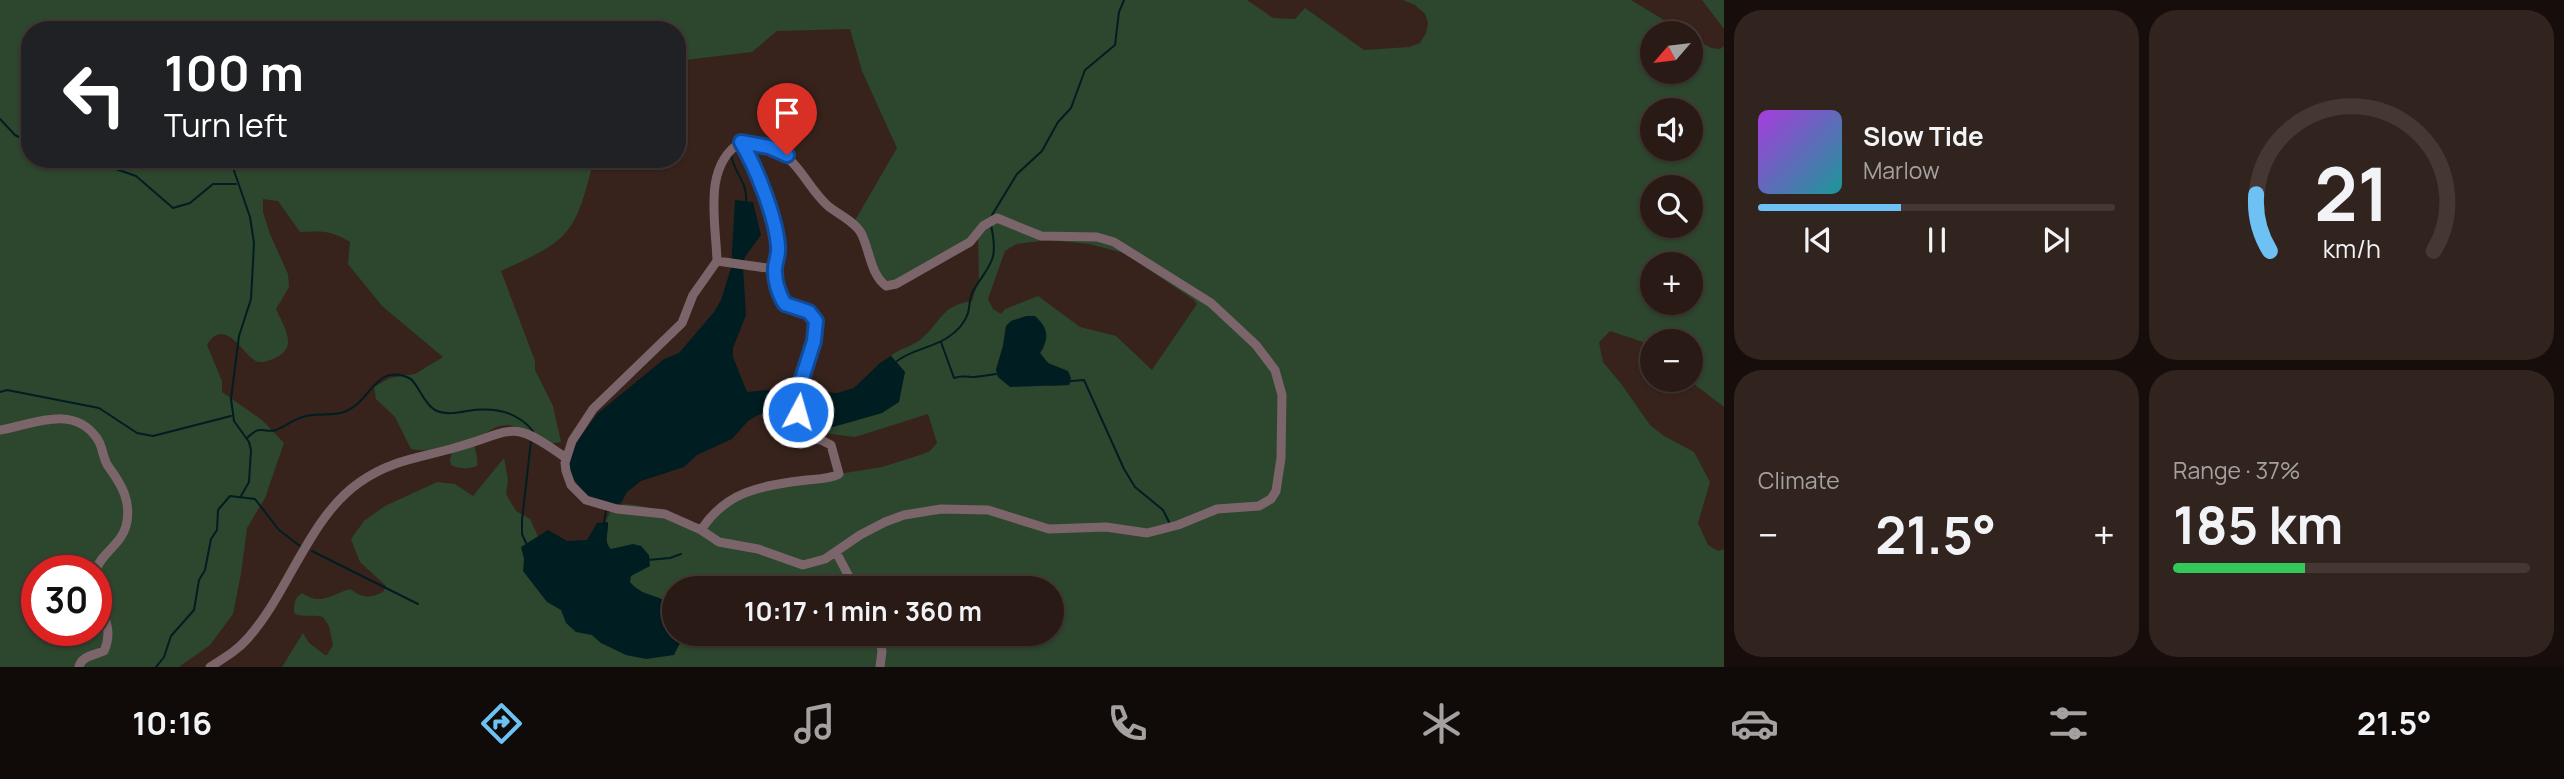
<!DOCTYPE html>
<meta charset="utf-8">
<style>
body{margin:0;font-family:Manrope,sans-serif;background:#31231e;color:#f1f3f6;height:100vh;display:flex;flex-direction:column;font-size:26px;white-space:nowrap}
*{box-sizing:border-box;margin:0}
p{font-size:23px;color:#a5a1a0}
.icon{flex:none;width:38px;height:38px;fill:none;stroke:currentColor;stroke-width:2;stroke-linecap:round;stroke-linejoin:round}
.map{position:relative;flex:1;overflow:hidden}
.panel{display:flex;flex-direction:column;gap:10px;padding:10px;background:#170e0c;width:840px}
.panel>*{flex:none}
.banner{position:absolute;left:21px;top:21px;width:665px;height:147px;border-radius:28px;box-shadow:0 2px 5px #0004,0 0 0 2px #453834;background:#202124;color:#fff;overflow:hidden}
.needle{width:46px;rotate:242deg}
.fabs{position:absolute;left:1640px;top:21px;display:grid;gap:14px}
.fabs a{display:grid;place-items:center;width:63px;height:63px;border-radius:50%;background:#291a15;box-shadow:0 2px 5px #0004,0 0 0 2px #453834;font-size:35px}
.speed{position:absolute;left:21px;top:555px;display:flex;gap:14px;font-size:35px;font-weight:700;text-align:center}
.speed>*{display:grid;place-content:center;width:91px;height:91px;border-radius:50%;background:#291a15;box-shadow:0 2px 5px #0004,0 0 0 2px #453834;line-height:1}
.speed .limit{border:10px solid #d22;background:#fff;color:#111}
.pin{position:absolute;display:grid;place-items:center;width:60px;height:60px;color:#fff;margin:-72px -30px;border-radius:50% 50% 50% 0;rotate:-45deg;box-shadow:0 0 7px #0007}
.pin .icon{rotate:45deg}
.me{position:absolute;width:77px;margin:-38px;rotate:6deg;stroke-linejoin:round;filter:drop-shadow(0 0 5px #0008)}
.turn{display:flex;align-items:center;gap:24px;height:147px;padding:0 28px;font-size:32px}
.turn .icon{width:91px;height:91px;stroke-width:2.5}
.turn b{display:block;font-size:49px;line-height:60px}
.big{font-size:52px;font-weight:700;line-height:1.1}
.panel .card{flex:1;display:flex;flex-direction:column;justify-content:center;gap:10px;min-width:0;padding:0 24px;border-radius:28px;background:#31231e}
.panel .dial{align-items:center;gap:0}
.dial svg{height:182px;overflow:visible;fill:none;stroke:#453834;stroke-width:7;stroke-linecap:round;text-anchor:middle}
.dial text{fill:#f1f3f6;stroke:none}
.song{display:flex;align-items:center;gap:21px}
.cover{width:84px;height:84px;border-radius:10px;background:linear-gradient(135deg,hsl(280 70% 55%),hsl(180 70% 35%))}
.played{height:7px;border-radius:4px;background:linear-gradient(90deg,#6dc2f3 40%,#453834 40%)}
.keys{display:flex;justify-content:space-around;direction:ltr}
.heat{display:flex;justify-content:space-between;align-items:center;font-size:38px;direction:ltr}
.charge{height:10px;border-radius:5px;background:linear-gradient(90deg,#34c759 37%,#453834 0)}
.panel .tiles{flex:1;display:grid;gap:10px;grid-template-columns:repeat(2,1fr)}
.trip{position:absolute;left:662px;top:576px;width:402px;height:70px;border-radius:35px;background:#291a15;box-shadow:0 2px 5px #0004,0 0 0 2px #453834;font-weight:700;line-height:70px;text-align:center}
.dock{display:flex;height:112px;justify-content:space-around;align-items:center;background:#100a08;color:#a5a1a0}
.dock .icon{width:49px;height:49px}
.dock .on{color:#6dc2f3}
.dock b{font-size:32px;color:#f1f3f6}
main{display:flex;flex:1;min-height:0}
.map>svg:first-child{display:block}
</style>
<main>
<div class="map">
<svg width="1724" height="667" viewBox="0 0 1724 667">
<rect width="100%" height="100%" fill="#37231c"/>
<path fill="#2d462e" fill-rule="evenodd" d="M0,0H1247L1273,18L1295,19L1305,8L1364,50L1409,47L1420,43L1426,33L1428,23L1425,14L1415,5L1403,0H1631L1685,33H1652V72H1690L1691,37L1711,48L1720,49L1724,46V407L1689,380L1690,341H1652V350L1643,342L1610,331L1599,342L1603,362L1622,385L1650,425L1664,436L1694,452L1710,482L1698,523L1708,545L1718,551L1724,549V667H282L303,633L309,643L325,655H327L333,645L329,626L323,617C314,614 301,618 294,613C294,604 294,598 302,593C321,606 330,595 350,589C363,598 368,599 383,592L386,586L360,562L351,539L364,521L385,506L437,482L455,484L473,496L504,458L508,480L506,494L516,511L530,519L541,543L594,549L612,507C634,497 675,518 698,527L714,509L783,483L882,467L920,455L930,451L937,443L928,414L855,437L815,432L882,413L905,372L891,356C900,348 911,347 920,340C941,323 941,305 972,301L979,279L978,234L901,280L880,285L854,222L897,148L862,71L850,29L777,31L752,52L677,61V30H30V159H594C575,234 572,239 501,271L535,361V370L553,406L561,442L543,445C512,424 511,416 476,439C472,449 479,455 477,466C469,469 458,469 451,465L450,460L453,447L450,444C437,449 424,452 411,449L395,417L376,399L374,387L390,378L415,374L443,357L382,306L348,264L350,242C330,230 323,231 300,232L278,201L263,199V212L270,234L288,274L289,287L276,309C287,333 301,352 264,362C259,362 256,362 253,359C241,350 223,317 207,345L222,381V392L262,420L284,443L265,498L247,528L241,574L233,614L210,645L179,667H0ZM1652,110H1690V149H1652ZM1652,187H1690V226H1652ZM1049,240L1089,244L1124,253L1194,300L1197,304L1152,370L1116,336L1080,327L1038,296L1005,309L1001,314L993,309L988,299L1005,251L1016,244ZM1652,264H1690V303H1652ZM1026,316H1035L1044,347L1040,353C1046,365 1061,368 1071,382L1069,385L1053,386L998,377L996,369L1003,346L1006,326L1011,321ZM37,570H96V630H37ZM674,588H1052V634H674Z
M1702,0H1724V29Z"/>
<path fill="#001d21" d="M735,200L753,202L761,235L745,257L743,267L746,315L733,348V357L747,392L786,388L837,393L854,388L880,363L891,356L905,372L899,402L882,413L815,432L803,427L799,411L775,410L758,415L748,421L732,439L697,455L684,467L641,481L627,492L621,503L614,506L591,500L569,474L567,462L575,444L597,414L664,359L679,353L714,312L721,300L731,268Z
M1027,316H1035C1048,328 1050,337 1040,353L1048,363L1068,371L1071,378L1069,385L1010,387L998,377L996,370L1003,346L1006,326L1011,321Z
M608,522C609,532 603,542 611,549L633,544L641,546L649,555L650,566L631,576L630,582C651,606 674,584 674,634L684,635L674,655L646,659L626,655L601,643L592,635L576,632L566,623L561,610L547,602L523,571L524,559L521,547L548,530L567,541L587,540L597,523Z"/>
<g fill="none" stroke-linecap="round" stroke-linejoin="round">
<path stroke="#001d21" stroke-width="2" d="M306,30L319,20
M0,119L15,135L30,143
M731,154C733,172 748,182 746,201
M87,159L136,176L173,208L190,203L213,184H236
M230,159L250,217L254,243L251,299L239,336L231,399L234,421L249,442L251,450L249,482L241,496
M992,215L1017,174L1042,151L1058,122L1071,108L1085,70L1115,45L1119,12L1124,0
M941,342L954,378C962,375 964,377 972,377C979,377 988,375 996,374
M897,361C911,350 931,348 947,338C956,332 965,323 968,313C970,306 969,298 973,291C990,263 999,262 991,225
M1071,381L1084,380L1124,469L1135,487L1163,510L1169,522
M0,392L7,390L99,408L137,433L153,436L231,416
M247,438C262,423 263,434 276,430C287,426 295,418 306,416C318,413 332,416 344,412C372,402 375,361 411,379C420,388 424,404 435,410C445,415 457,413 467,411C492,407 517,411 533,431
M604,523L606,510
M526,543L522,534V520L531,441
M312,551L418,604
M648,560L670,558L681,554
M680,642L705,645
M156,667L164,657L171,636L194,610L199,580L205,570L211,539L217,530L218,510L230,496L255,499L279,530L300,546"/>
<path stroke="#7c656a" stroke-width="9" d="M741,142C748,141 755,143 762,145C799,155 803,183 828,206C838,214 855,222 861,233C870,250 870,274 886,286L896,284L970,242L983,226L997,218L1041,236L1097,237L1114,242L1211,303L1256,345L1275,370L1282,395L1281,458L1276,491L1271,499L1259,506L1217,509L1178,525L1147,533L1106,527L1049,529L988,510L941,509L904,515L885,522L860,535L825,559L803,565L758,549L719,542L701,530L665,514L617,509L586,500L571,485L566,471L565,463L572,441L593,409L682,323L693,295L717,261C716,222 702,166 741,142Z
M717,261L774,269L779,249L774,226L757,169L741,142
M0,430C32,425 72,404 96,437C103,445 102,457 108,466C122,485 132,502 126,526C121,545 101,553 96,570
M701,530C727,490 762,486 807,480C817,479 830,479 839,474L831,445L821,440L808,438L803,434L798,426L799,388L815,341L816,321L809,312L785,304L780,295L774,269
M836,552L855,588
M878,634L882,651L880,667
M79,667C81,656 95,655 104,651C115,628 100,612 96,589
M210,667C224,658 238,650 248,638C289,592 309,517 360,482C391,460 419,458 454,448C516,431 509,417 566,458"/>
</g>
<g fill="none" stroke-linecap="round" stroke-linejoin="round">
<defs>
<path id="route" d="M787,155L769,147L741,142C756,167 776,217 778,246C779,254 776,260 775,268C774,280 779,295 785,304L809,312L816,321L814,341L799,388L798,412"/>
</defs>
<use href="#route" stroke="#114b97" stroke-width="18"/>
<use href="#route" stroke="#1a73e8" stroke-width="12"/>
</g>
</svg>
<div class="fabs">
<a><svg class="needle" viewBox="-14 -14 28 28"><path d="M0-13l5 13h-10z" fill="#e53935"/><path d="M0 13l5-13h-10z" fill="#a5a1a0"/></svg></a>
<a><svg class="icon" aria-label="sound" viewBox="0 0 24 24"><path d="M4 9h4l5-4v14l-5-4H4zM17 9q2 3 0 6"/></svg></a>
<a><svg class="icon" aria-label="search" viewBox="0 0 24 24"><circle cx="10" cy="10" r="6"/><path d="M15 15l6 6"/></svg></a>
<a>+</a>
<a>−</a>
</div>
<div class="speed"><div class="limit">30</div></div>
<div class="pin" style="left:787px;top:155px;background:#d93025"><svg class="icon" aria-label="arrive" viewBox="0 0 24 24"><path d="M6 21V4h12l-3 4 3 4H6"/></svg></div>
<svg class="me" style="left:798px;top:412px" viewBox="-20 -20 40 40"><circle r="17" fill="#1a73e8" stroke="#fff" stroke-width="3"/><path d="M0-11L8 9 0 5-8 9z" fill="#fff"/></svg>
<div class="trip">10:17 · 1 min · 360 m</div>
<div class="banner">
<div class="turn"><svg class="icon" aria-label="left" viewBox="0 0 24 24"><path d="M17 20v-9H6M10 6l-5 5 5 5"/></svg><div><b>100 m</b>Turn left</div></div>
</div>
</div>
<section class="panel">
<div class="tiles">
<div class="card">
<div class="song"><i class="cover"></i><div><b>Slow Tide</b><p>Marlow</p></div></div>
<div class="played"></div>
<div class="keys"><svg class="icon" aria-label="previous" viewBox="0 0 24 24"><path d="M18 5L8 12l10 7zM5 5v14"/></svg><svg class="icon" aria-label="pause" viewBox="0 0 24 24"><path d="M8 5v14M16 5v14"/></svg><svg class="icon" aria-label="next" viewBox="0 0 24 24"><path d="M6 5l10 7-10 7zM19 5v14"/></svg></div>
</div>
<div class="card dial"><svg viewBox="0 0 100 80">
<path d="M14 69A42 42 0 1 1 86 69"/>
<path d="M14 69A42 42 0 0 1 8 44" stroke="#6dc2f3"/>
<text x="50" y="56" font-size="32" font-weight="700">21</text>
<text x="50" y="72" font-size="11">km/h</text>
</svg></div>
<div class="card"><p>Climate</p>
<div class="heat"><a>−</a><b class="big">21.5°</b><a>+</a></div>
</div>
<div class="card"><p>Range · 37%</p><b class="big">185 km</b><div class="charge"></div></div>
</div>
</section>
</main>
<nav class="dock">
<b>10:16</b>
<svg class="icon on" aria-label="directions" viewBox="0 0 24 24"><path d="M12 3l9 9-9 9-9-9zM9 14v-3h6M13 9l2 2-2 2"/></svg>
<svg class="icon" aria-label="music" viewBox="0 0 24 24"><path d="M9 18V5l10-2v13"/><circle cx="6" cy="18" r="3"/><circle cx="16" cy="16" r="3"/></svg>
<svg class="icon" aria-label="phone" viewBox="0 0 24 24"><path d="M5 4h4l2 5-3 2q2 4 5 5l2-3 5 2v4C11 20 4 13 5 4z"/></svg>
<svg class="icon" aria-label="climate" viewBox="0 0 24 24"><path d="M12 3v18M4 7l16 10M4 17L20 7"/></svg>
<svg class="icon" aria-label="car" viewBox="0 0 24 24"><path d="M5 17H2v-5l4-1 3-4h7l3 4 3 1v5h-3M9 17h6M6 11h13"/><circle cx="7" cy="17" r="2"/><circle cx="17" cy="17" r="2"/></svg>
<svg class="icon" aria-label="filters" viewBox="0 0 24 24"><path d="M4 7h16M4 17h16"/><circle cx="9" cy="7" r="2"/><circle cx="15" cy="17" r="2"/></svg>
<b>21.5°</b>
</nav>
